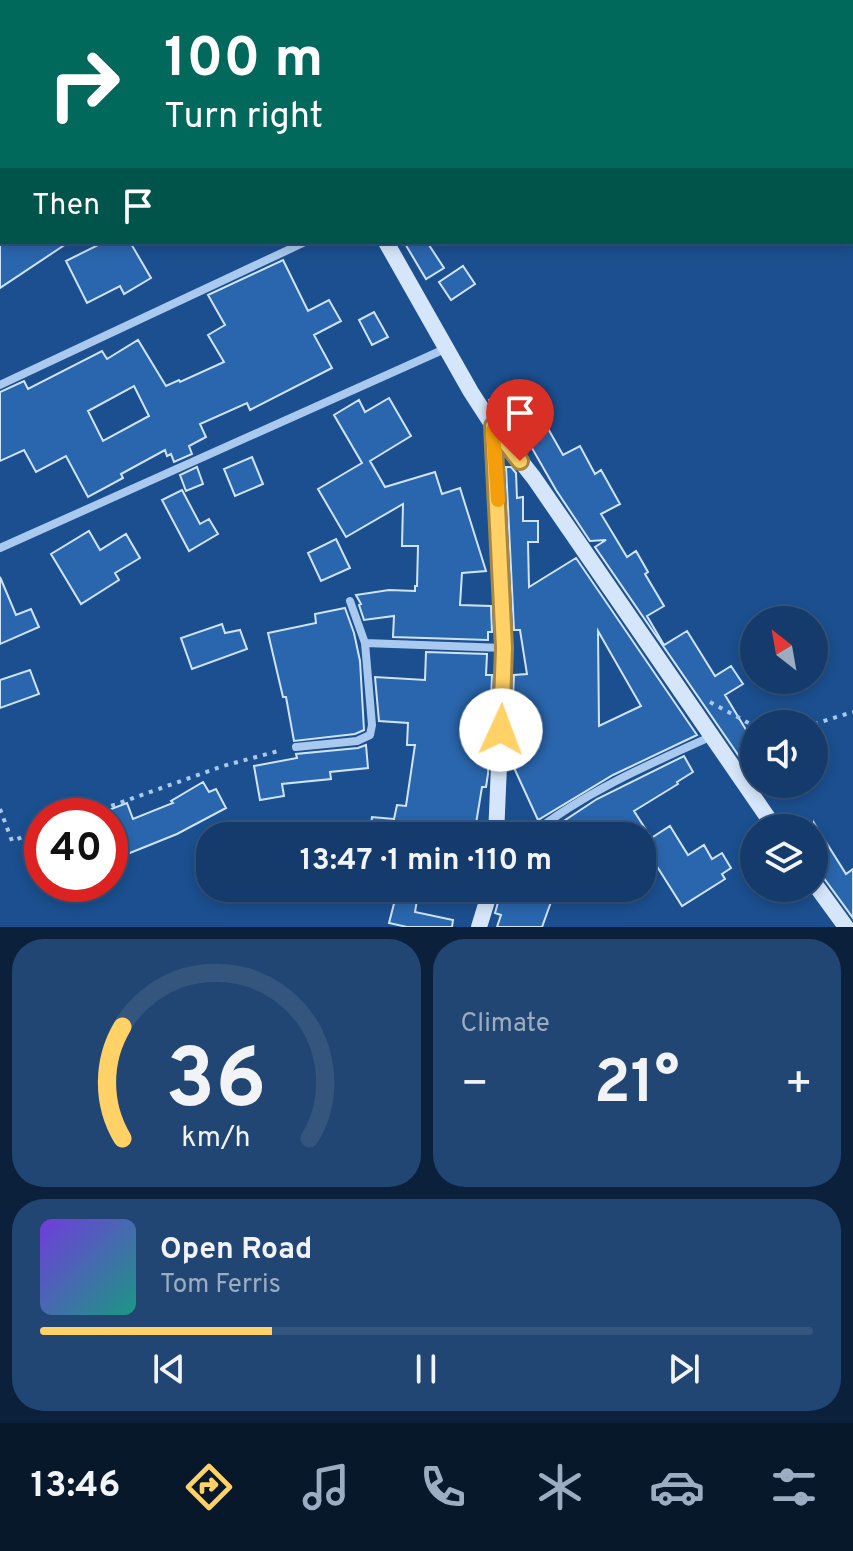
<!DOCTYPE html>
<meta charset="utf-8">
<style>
body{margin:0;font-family:Overpass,sans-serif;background:#214673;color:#f1f3f6;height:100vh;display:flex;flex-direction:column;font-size:30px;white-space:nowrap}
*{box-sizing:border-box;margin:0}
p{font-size:26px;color:#9dadc1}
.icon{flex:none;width:44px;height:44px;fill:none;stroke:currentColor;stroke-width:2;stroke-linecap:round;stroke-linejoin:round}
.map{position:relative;height:927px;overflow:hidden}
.details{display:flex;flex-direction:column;gap:12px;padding:12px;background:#0b203b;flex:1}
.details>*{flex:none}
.hud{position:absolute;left:0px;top:0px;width:854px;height:244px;box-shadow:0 4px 12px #0003,0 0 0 2px #33557e;background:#00695c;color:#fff;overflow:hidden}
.needle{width:52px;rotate:329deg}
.tools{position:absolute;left:740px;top:606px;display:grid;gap:16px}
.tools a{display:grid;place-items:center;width:88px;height:88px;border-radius:50%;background:#143b6b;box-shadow:0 4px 12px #0003,0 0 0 2px #33557e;font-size:40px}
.speed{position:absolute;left:24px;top:798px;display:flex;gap:16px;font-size:40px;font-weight:700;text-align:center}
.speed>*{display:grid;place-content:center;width:104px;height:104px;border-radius:50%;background:#143b6b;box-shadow:0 4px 12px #0003,0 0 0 2px #33557e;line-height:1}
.speed .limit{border:12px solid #d22;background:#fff;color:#111}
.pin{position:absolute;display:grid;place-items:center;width:68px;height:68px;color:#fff;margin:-82px -34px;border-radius:50% 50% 50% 0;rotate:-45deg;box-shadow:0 0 8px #0007}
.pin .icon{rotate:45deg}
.me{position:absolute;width:88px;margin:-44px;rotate:2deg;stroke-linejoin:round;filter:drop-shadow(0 0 6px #0008)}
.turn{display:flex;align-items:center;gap:28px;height:168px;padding:0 32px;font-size:36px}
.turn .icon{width:104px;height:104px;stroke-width:2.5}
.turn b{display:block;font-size:56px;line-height:68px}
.then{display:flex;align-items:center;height:76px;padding:0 32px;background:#0003;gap:16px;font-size:30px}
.big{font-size:60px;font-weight:700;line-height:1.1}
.details .tile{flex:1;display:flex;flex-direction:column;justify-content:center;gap:12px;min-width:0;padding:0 28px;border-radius:32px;background:#214673}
.details .dial{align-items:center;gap:0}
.dial svg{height:208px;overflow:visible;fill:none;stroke:#33557e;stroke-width:7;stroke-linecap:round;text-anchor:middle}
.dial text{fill:#f1f3f6;stroke:none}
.song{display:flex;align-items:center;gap:24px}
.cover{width:96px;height:96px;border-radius:12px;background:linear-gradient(135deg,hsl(260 70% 55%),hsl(170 70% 35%))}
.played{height:8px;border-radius:4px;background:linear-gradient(90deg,#ffd166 30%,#33557e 30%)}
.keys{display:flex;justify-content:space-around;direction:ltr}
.heat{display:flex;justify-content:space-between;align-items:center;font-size:44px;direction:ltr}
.details .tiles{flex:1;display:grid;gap:12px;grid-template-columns:1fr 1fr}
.tile:last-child{grid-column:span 2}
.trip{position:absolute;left:196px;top:822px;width:460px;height:80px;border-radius:32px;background:#143b6b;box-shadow:0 4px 12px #0003,0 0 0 2px #33557e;font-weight:700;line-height:80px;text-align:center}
.tabs{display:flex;height:128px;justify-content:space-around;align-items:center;background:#08182b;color:#9dadc1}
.tabs .icon{width:56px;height:56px}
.tabs .on{color:#ffd166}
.tabs b{font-size:36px;color:#f1f3f6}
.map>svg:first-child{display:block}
</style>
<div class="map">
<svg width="853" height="927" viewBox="0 0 853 927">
<rect width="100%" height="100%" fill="#1b4f8f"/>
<path fill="#2a66ad" stroke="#cfe3fa" stroke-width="2" fill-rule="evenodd" d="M0,242H69L0,288Z
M104,242H130L151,278L124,294L120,286L87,303L66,261Z
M404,242H427L444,268L426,279Z
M283,260L308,311L329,300L341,321L314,335L332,368L250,410L247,403L200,424L206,437L189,446L192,454L174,462L171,454L167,456L165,450L121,474L123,478L88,497L66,456L36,472L24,450L0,461V392L24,381L28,389L102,351L107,359L138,340L166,386L179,380L180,382L224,362L208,335L225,325L208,295ZM134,386L149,416L103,441L88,411Z
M463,266L475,284L451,300L439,282Z
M374,312L388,337L372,345L359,320Z
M501,393L525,436L518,440L489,400Z
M389,398L411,436L370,461L385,487L435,472L442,494L460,488L486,571L462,573L460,605L491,606L492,632H488V640L393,637L394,616L364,620L359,605L361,604L356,595L389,590L415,591V586H417L418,546H402L403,504L346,537L318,489L362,463L334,415L359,400L365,412Z
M534,404L563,455L580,446L595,474L601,470L620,504L601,514L627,557L636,551L648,572L645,574L664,606L647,616L664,645L687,631L715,676L731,666L743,684L725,695L748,733L754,729V778L595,547L606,540L590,541L556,490L513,415Z
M252,457L263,484L235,496L224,469Z
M197,467L203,484L186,491L180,475Z
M506,467H511L516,473L517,498L523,497V521H538V542H528L529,587L576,558L697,735L613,775L538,820L510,759L514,675L527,674L520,630H514ZM598,631L641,706L599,726Z
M182,490L200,524L209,519L218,534L189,551L162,500Z
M89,531L100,550L126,534L140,558L115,573L119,580L81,604L51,554Z
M336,539L350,568L321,581L308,553Z
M0,577L16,615L31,609L39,627L0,644Z
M345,608L354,633L360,661L364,730L355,734L294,741L286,697H283L268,633L316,623L315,614Z
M222,624L225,633L240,630L247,649L192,669L181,638Z
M426,652L487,654L486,675H492L488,774L486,787H482L474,836H369L372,817L394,819L397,805L406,806L415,745H407L408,723L379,721L375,677L425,680Z
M30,670L39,694L0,708V680Z
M366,745L368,768L330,772L331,779L282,784L284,796L260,800L254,766L297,758L296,754L358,748Z
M684,756L693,772L677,782L678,784L634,811L650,836H541L597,799Z
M203,782L209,792L216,789L226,808L177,834L110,861V816H104L103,812L127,803L133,819L173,803L171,801Z
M814,823L846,874L853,869V918L823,877L814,872Z
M670,826L688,855L704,845L712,859L722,853L731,868L722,874L725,879L682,906L658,868L642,876V844Z
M398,888H419L415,912L453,920L452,927H407L389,923Z
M502,888H556L542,927H497L501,915L495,913Z"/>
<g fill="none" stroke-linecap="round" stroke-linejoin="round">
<path stroke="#a9c9ee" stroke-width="4" stroke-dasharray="4 6" stroke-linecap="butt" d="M848,2L852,0
M710,702L754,726
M814,724L853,712
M0,809L12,841L42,830
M83,816L223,766L282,750"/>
<path stroke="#a9c9ee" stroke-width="8" d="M117,0L118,2
M0,59L2,62
M0,218L2,217
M0,385L305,242
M0,548L447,348
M350,601L365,643
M296,747L357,741L370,735L372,725L365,643L504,648
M529,836C583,793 647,765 710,737"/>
<path stroke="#d6e6fa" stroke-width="16" d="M244,0L245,2
M386,242L471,392L493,426L534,478L775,828
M493,427L504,648L496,836
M814,883L846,927
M479,927L491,888"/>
</g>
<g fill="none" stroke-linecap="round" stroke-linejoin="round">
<defs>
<path id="route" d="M501,730L504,648L493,426L520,461"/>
</defs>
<use href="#route" stroke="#a68842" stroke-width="20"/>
<use href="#route" stroke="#ffd166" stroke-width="14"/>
<path stroke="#f59e0b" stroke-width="14" d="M493,430L498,500"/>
</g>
</svg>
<div class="tools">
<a><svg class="needle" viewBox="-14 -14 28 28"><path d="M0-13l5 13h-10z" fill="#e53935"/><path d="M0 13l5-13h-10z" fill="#9dadc1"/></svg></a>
<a><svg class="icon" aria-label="sound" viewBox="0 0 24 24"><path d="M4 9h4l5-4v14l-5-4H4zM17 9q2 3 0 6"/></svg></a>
<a><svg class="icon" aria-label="layers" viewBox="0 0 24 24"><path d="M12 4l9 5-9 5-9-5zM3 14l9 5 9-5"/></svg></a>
</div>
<div class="speed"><div class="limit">40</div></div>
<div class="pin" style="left:520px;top:461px;background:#d93025"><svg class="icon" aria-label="arrive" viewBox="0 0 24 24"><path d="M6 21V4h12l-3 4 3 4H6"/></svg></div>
<svg class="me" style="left:501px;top:730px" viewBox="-20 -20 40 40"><circle r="19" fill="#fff"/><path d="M0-13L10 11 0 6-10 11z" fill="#ffd166"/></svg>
<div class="trip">13:47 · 1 min · 110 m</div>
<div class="hud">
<div class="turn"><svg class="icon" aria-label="right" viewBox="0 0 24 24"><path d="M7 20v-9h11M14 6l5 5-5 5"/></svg><div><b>100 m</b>Turn right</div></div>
<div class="then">Then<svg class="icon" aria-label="arrive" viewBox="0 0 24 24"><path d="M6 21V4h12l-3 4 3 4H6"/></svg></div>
</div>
</div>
<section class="details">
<div class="tiles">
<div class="tile dial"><svg viewBox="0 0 100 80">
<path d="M14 69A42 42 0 1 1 86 69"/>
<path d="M14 69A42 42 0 0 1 14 26" stroke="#ffd166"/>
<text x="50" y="56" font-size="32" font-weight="700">36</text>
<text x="50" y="72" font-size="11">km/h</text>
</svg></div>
<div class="tile"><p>Climate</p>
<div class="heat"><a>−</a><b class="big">21°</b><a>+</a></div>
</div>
<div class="tile">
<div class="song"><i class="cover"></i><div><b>Open Road</b><p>Tom Ferris</p></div></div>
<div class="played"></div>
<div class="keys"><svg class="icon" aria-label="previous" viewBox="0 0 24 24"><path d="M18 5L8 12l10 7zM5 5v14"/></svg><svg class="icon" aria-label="pause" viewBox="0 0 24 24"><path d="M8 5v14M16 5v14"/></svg><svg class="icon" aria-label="next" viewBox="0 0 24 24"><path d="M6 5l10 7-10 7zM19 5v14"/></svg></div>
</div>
</div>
</section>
<nav class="tabs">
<b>13:46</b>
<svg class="icon on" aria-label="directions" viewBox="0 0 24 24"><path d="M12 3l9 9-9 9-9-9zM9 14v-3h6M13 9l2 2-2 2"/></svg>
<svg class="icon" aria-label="music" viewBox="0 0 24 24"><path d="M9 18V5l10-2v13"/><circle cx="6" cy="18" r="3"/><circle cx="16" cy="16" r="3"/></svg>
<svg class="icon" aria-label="phone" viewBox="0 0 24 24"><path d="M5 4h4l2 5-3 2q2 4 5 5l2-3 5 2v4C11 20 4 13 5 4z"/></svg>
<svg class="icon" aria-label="climate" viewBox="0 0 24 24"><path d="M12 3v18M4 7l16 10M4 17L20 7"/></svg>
<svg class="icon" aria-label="car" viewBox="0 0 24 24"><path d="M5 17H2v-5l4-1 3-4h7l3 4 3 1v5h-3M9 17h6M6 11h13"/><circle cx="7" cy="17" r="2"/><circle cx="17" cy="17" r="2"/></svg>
<svg class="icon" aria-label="filters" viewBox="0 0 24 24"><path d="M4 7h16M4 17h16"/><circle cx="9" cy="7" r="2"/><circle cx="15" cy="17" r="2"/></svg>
</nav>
